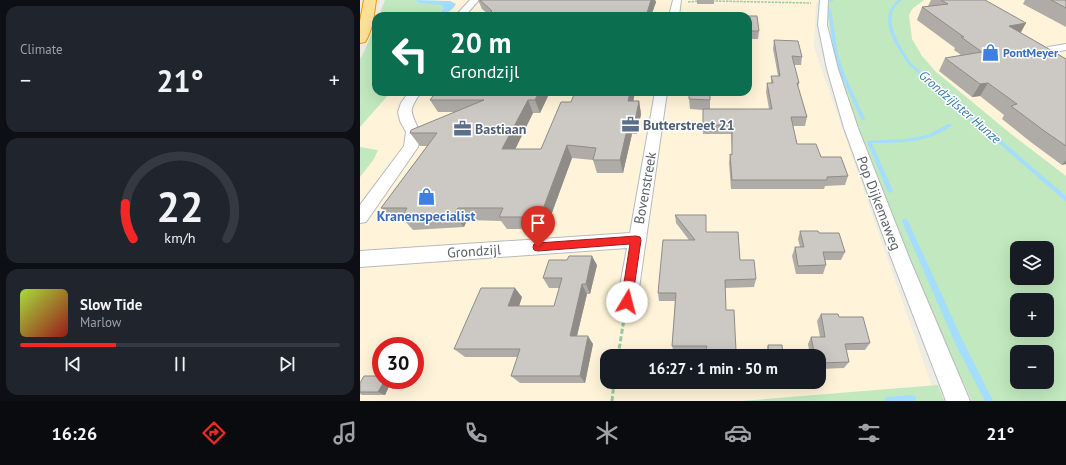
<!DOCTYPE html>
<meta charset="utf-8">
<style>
body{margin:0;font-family:"PT Sans",sans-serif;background:#20242c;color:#f1f3f6;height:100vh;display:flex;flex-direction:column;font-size:15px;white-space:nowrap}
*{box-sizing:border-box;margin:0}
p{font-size:13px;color:#9ea1a6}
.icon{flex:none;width:22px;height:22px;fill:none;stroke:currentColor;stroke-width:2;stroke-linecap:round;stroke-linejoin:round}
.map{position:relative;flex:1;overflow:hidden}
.drawer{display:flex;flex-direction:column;gap:6px;padding:6px;background:#0d0f14;width:360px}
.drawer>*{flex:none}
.banner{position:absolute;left:12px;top:12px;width:380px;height:84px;border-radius:12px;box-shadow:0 4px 16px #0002;background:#0b6e4f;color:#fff;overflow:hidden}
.buttons{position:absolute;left:650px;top:241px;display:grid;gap:8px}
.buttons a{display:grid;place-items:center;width:44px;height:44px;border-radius:8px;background:#171b24;box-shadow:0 4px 16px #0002;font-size:20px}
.speed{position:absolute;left:12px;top:337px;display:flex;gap:8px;font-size:20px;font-weight:700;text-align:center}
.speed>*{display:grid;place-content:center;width:52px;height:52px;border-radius:50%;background:#171b24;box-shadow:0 4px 16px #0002;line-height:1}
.speed .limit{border:6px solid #d22;background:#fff;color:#111}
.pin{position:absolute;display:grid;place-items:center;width:34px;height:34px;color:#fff;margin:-41px -17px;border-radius:50% 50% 50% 0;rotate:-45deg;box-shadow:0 0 4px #0007}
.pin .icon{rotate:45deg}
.me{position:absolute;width:44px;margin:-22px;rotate:8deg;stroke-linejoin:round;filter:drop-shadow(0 0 3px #0008)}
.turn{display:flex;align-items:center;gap:14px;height:84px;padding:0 12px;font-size:18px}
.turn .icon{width:52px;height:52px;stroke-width:2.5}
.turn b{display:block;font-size:28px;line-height:34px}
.big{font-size:30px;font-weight:700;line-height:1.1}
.drawer .card{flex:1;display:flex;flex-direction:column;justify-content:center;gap:6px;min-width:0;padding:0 14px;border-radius:12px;background:#20242c}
.drawer .dial{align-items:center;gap:0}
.dial svg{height:104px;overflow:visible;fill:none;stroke:#363941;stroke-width:7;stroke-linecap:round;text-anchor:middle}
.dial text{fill:#f1f3f6;stroke:none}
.song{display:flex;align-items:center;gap:12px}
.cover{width:48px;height:48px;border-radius:6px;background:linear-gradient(135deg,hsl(80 70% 55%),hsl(0 70% 35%))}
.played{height:4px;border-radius:2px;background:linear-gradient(90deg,#f32826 30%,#363941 30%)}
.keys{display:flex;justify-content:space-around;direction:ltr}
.heat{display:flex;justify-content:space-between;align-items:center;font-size:22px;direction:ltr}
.trip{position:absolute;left:240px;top:349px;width:226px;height:40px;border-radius:12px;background:#171b24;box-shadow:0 4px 16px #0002;font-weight:700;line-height:40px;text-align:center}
.tab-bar{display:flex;height:64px;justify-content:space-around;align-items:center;background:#090b0e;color:#9ea1a6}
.tab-bar .icon{width:28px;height:28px}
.tab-bar .active{color:#f32826}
.tab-bar b{font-size:18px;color:#f1f3f6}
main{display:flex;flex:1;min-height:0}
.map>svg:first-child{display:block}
</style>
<main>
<section class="drawer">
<div class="card"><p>Climate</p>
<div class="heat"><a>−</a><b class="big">21°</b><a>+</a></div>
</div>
<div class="card dial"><svg viewBox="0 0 100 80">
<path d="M14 69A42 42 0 1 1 86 69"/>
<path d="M14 69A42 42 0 0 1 8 42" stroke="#f32826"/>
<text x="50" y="56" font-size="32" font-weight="700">22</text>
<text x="50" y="72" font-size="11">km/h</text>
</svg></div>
<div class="card">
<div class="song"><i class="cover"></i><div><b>Slow Tide</b><p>Marlow</p></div></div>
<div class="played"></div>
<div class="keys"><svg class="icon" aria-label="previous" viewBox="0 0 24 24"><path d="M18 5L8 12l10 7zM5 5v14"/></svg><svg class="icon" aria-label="pause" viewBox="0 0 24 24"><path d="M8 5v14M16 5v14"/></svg><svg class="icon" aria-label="next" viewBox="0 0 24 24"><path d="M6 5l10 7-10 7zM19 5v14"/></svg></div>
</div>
</section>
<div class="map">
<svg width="706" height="401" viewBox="0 0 706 401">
<rect width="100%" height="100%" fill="#efece4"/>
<path fill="#fff4d9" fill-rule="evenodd" d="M73,0H459L456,4L454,47L577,401H0V121L21,92H388V16H76L82,7ZM21,346H55V380H21ZM247,356H459V382H247Z
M564,0H706V176L651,134L576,72L562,56L552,39L549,15L552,9Z"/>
<path fill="#c1e8be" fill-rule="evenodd" d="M25,0H54L60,3L79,4L85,6L84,8L76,16H19Z
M469,0H564L552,9L549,15L552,39L562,56L576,72L651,134L706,176V401H612L572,315L513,168L477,70L466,8ZM657,248H687V278H657ZM657,300H687V330H657ZM657,352H687V382H657Z
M16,23V92H31L0,127V59L5,50Z
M0,147L18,150L14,159L0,177Z
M578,385L584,401H381Z"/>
<path fill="#a4ddff" d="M54,0L90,1L96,4C92,11 85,15 78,14L84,8L82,5L60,3Z"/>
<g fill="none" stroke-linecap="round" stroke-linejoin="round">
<path fill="#a4ddff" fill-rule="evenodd" d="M470,0H474L471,2L469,1Z
M538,0H542C539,2 537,5 535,7C524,24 542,49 551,63L706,196V201L704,200L549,65C539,50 520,25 532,7C533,4 536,2 538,0Z
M468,8L471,9L478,55L484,73L505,119V120H503L501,119L480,73L474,55Z
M588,124H590L592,125C570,143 539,143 512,143L533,191L530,193L528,192L507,142V141L545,139L568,135Z
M543,219H547L548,221L601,337L633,401H625L595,343L542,221Z
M552,395L555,396L556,399L555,401H524L525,398L528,397Z"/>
<defs>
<path id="minor" d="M110,0H119L105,16H95Z
M313,0H321L319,16H309Z
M460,0H468L467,25L478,69L498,128L550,260L610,401H586L532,260L484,128L467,69L458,25Z
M706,44V50L695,52L693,54L695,58L706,65V73L686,62L682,53L688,47Z
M49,92H61C47,113 51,110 59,131C61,135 59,142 58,147L6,222L0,223V205L44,146L46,132L40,121L38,112L41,103Z
M295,92H307L277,302L274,308L267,311L260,308L257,302L267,248L0,267V251L270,233Z"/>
<path id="trunk" d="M4,0H16C14,14 13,30 5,42L0,43V21Z"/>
</defs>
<use href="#minor" stroke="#b6babe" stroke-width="2"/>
<use href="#trunk" stroke="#f39700" stroke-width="2"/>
<path stroke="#97caa2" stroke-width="1.5" stroke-dasharray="2.5 1" stroke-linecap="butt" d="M352,1L451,3
M328,2L339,1"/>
<path stroke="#97caa2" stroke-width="3" stroke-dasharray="5 2.5" stroke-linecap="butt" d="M258,356L264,319
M252,401L254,382"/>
<use href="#minor" fill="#fff" fill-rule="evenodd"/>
<use href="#trunk" fill="#ffe29a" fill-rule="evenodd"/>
</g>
<path fill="#afaca8" d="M118,0H295L296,2L291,16H125L128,14L122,9Z
M337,0H354V4H337Z
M571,0H625L661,33L706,59V164L702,165L672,143L642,119L644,115L620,96L612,97L579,71L585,58L601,55L594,50L595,48L557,20L562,7L568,6Z
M665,0H706V27L663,4Z
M388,16L399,31L398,39H388Z
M414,40L442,57L441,65H434L439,83L438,88L447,117L445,126H433L437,144L461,157L488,176L485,185L465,186L464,189H371L369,163L370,154H372L371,134H343V110L330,109L329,99L350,92V109H409L406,92L407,83H411V76H418L413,49Z
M190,92L180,113H173L155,149H181L211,102L215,92H275L273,101H279L281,114L277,134H272L263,173H237L233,160L212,158L186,229H147L141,221L107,220L104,227L53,230L44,220H34L21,208L67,146H60L50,133L94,112H78L70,100Z
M315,215L346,232L380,260L396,279L394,287L365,288L366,310L376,351L375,356H347V353H314L312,346L315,301H299L298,293L329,240L316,223Z
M440,231L459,233L485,252L481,260H465L466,265L463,274H436L432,256L435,247H440L438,239Z
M237,265L230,294H227L217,336L233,344L225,383H160L151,376L158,357H105L94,349L162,297L159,306H194L199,288H189L183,278Z
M461,314L479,317L510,343L505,350H486L489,362L484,368L459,369V356H450L448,344L451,337H460L457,321Z
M408,345L423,356H408L407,348Z
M21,380H32L25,395H2L0,394V383Z"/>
<path fill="#8f8c88" d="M291,0H295L296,2L291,16H286Z
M666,23L659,36L649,26Z
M628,83L620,96L612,97L620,84Z
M179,92H190L180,113L175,100Z
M270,92H275L271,114L268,101Z
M168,100L173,113L149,162L142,149Z
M279,101L281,114L277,134L275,121Z
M269,121L272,134L263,173L260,160Z
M207,145L212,158L186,229L180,217Z
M706,160V164L702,165Z
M98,208L107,220L104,227L94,215Z
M232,256L237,265L230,294L226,284Z
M222,284L227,294L215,344L210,336Z
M155,288L162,297L156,315L148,306Z
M228,336L233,344L225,383L220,376Z
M25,380H32L25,395L18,392Z"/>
<path fill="#ccc8c3" stroke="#8f8c88" d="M120,0H291L286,16H125L132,11Z
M581,0H625L666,23L649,26L706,59V146L683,130L651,106L657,104L628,83L620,84L585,58L622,52L601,37H604L562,7L588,4Z
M691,0H706V8Z
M388,16H397L399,31H388Z
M414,40L438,41L442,57L432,56L439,83H437L447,117H431L437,144H456L461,157H481L488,176L467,177V180H372L370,154L372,155V125H343V109H412L407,83H413L411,76H420Z
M76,92H179L175,100H168L142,149H181L201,102H211L215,92H270L268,101H279L275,121H269L260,160H233L236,148L207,145L180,217H139L143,208H98L94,215L41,218L47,208H21L77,133H50L51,130L124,100H70Z
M329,92H350V100L329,99Z
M315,215H346V232H378L380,260H394L396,279L365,280L366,310H374L376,351H346L347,346H312L316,293H298L303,240H335Z
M440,231H458L459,233H479L485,252H463L466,265L438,266L435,247H444Z
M209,256H232L226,284H222L210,336H228L220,376H151L160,349H94L121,288H155L148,306H194L202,278H183L189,260H207Z
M461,314H478L479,317H503L510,343L485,344L489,362L459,363V356H455L451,337H465Z
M408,345H422L423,356H409Z
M4,376H21V380H25L18,392H0V383Z"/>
<path fill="#f32826" stroke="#9e1a19" d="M276,236L280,237L281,240L272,302L271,306L267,307L263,306L261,302L270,244L178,251L174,250L173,247L174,244L178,243Z"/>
<defs>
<symbol id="shop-bare" viewBox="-9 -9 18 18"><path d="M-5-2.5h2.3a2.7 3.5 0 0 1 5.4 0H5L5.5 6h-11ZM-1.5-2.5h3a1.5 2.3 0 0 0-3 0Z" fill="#3f7fe0" stroke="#fff" stroke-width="2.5" paint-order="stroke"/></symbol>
<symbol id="office-bare" viewBox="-9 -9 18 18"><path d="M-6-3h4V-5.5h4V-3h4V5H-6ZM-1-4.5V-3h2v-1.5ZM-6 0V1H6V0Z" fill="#5c6f8a" stroke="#fff" stroke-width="2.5" paint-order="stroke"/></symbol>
</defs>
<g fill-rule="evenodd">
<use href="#shop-bare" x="618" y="40" width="25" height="25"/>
<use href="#office-bare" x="258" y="112" width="25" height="25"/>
<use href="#office-bare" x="90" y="116" width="25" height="25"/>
<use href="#shop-bare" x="54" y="184" width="25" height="25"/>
</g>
<g text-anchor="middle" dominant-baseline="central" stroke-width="3" stroke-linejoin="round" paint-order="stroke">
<g font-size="12" font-weight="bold" fill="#366cbe" stroke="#fff" text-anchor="start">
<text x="643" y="52">PontMeyer</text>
</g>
<g font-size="13" font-style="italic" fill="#387aae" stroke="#fff">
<text transform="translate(600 107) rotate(41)">Grondzijlster Hunze</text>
</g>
<g font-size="14" font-weight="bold" fill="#4e5e75" stroke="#fff" text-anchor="start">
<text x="283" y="125">Butterstreet 21</text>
<text x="115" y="129">Bastiaan</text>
</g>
<g font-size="14" fill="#5c6065" stroke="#fff">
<text transform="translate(285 188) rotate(-80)">Bovenstreek</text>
<text transform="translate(519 203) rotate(69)">Pop Dijkemaweg</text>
<text transform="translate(114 251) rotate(-4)">Grondzijl</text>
</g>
<g font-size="14" font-weight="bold" fill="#366cbe" stroke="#fff">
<text x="66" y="216">Kranenspecialist</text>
</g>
</g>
</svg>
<div class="buttons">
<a><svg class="icon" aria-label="layers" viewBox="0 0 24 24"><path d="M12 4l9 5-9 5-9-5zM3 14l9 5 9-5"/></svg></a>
<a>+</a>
<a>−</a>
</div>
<div class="speed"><div class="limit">30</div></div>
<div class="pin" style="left:178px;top:247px;background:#d93025"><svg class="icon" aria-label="arrive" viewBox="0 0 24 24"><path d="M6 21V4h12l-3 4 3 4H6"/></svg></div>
<svg class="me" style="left:267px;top:302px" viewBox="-20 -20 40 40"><circle r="19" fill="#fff"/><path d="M0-13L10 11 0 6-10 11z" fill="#f32826"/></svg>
<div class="trip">16:27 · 1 min · 50 m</div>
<div class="banner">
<div class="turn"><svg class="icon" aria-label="left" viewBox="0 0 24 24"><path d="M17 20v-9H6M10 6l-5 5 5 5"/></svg><div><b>20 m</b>Grondzijl</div></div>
</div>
</div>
</main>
<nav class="tab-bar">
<b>16:26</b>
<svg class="icon active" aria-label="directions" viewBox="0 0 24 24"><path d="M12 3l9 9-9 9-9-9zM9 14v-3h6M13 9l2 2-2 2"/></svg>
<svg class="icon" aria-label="music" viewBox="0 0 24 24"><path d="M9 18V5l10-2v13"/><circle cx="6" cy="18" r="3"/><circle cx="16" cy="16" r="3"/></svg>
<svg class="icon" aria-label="phone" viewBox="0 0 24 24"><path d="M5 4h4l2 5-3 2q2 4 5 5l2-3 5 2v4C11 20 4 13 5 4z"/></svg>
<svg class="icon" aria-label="climate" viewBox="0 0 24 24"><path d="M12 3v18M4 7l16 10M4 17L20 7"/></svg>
<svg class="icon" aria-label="car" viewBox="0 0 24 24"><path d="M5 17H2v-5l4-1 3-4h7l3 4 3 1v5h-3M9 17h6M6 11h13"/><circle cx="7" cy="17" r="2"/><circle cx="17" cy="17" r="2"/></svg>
<svg class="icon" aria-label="filters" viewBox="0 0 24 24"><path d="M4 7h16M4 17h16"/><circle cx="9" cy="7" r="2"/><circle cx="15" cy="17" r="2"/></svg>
<b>21°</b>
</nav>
